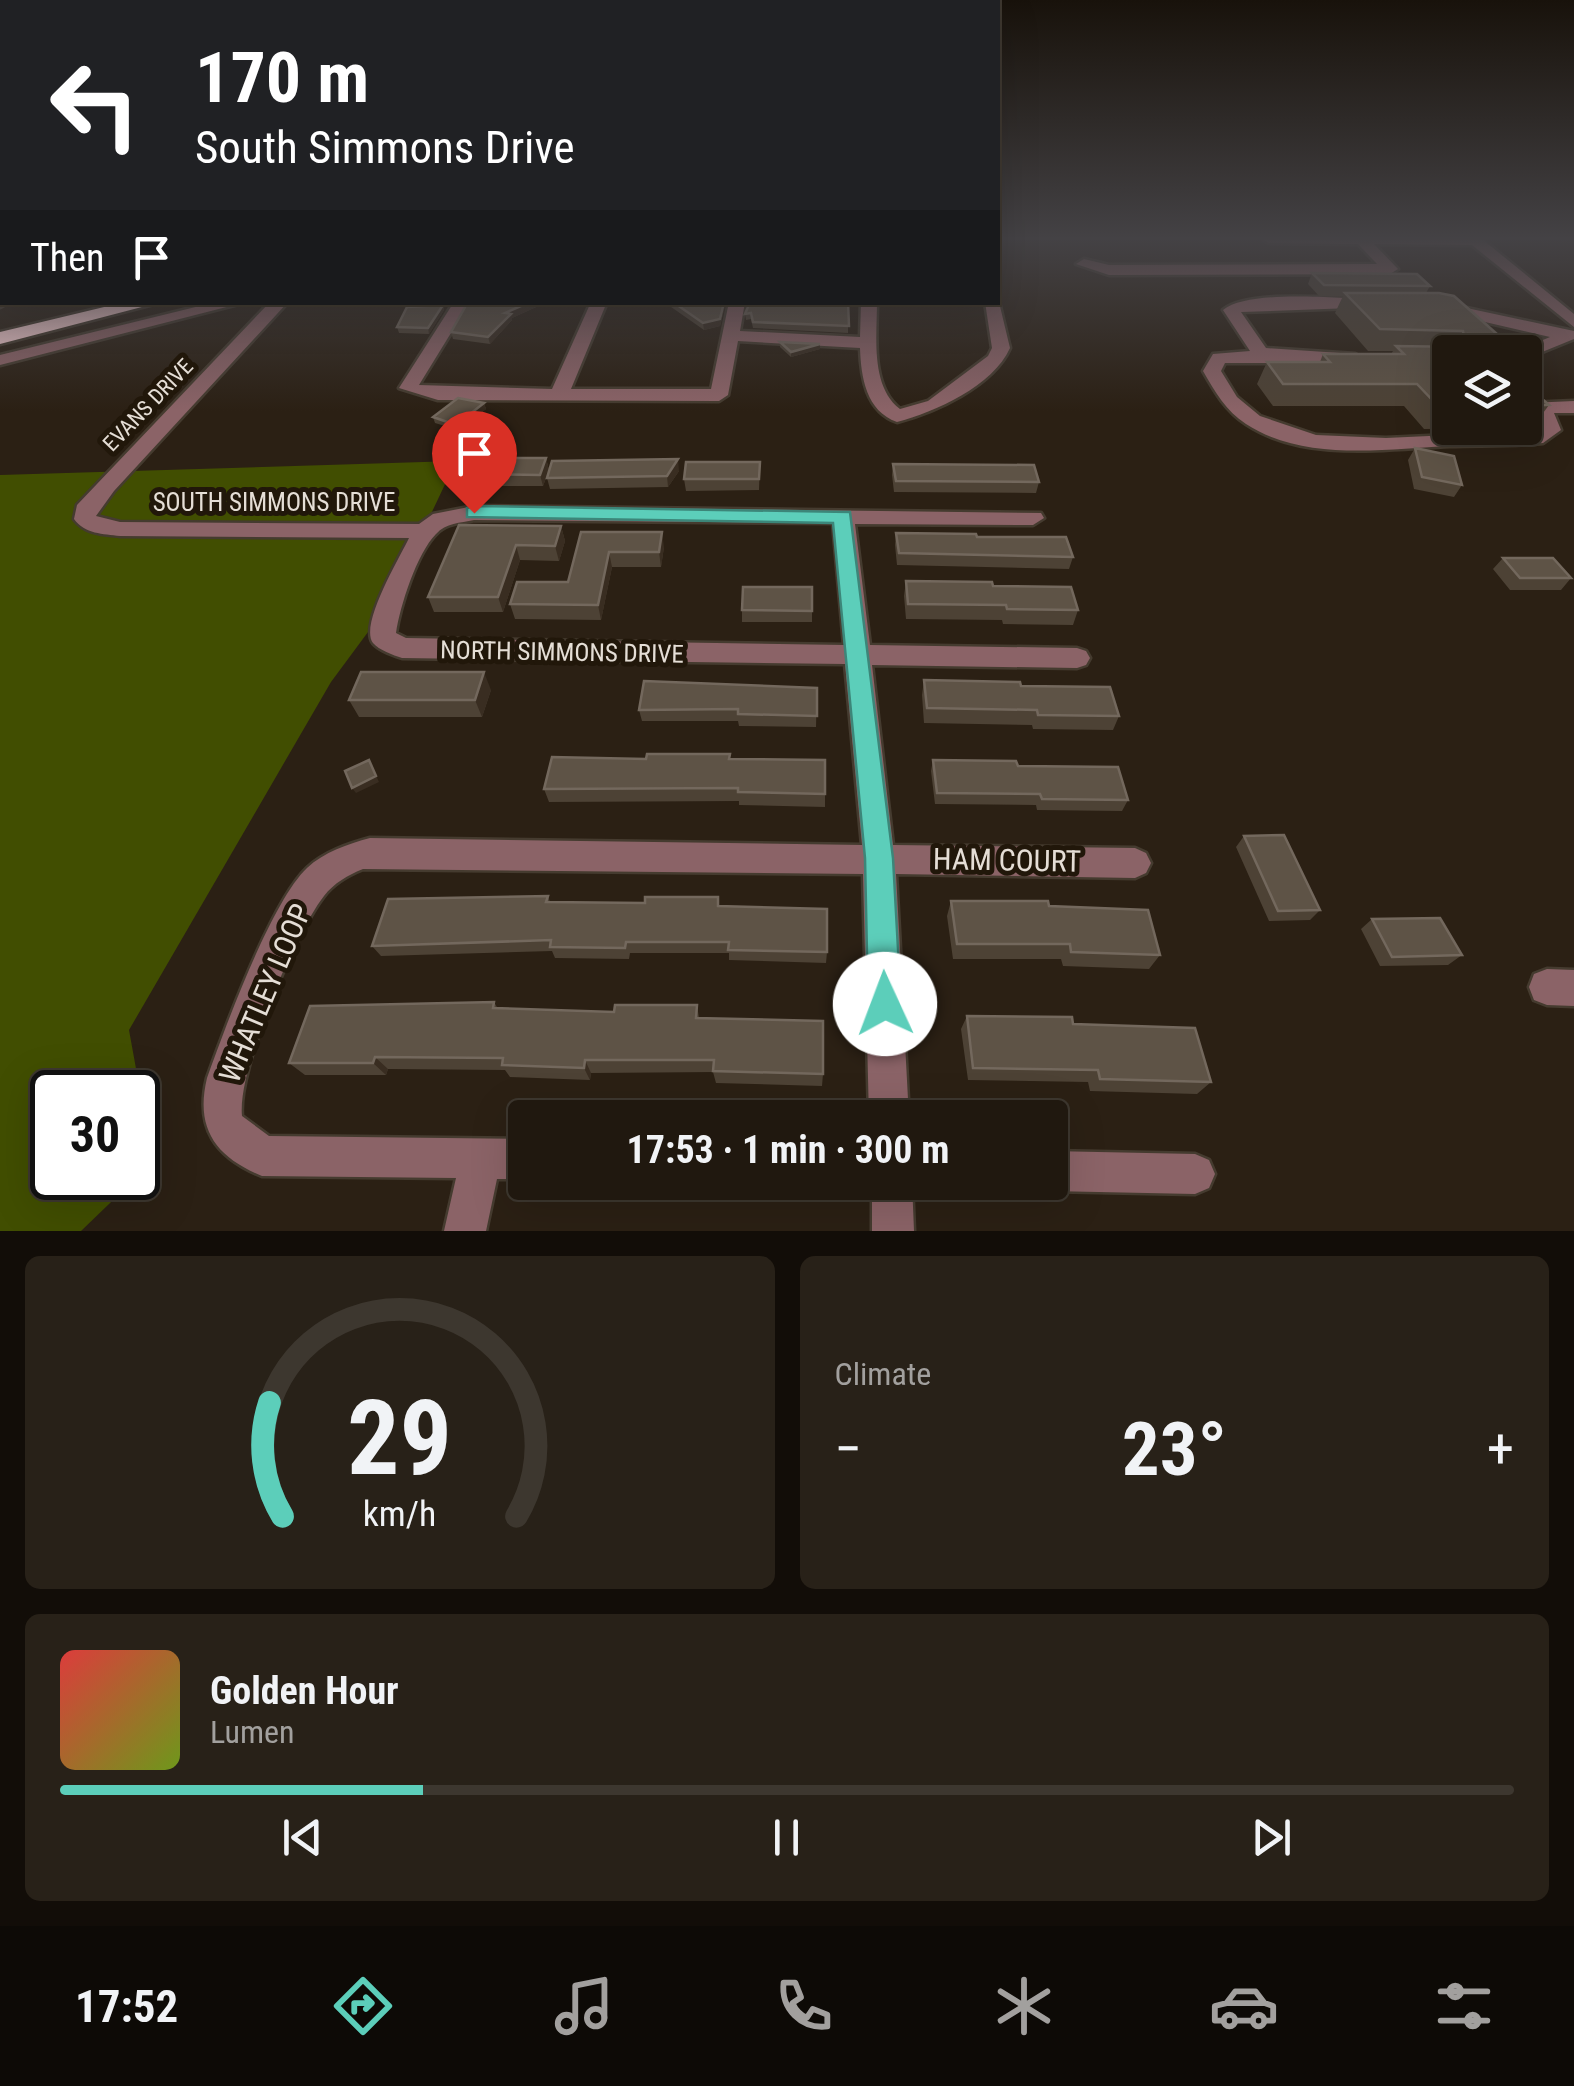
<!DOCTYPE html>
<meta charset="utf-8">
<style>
body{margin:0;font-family:"Roboto Condensed",sans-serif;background:#282118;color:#f1f3f6;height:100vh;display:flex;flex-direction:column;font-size:38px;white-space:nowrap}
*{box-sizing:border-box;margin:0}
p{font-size:32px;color:#a2a09e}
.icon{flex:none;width:55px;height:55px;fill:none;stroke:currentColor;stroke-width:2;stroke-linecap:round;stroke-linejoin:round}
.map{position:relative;height:1231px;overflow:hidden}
.panel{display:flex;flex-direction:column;gap:25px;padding:25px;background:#120d08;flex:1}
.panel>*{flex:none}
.guide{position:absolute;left:0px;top:0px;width:1000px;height:305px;box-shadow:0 10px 40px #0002,0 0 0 2px #3d372f;background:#202124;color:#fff;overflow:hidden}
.controls{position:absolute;left:1432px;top:335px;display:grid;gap:20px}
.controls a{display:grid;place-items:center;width:110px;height:110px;border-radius:10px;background:#20180f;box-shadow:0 10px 40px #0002,0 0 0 2px #3d372f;font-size:50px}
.speed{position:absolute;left:30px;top:1070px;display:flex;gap:20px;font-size:50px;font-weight:700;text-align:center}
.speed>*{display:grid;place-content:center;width:130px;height:130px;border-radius:50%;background:#20180f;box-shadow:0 10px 40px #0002,0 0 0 2px #3d372f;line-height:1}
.speed .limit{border:5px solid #111;border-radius:15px;background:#fff;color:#111}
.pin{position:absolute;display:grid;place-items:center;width:85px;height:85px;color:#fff;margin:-102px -42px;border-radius:50% 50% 50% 0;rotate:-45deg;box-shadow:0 0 10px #0007}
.pin .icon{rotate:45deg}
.me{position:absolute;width:110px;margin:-55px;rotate:358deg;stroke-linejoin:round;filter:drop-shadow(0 0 8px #0008)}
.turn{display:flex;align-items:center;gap:35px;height:210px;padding:0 30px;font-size:45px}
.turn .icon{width:130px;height:130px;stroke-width:2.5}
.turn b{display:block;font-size:70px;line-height:85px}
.then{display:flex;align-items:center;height:95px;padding:0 30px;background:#0003;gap:20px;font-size:38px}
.big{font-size:75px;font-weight:700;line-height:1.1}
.panel .tile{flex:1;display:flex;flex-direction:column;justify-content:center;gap:15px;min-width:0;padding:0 35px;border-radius:15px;background:#282118}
.panel .dial{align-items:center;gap:0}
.dial svg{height:260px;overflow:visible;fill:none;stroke:#3d372f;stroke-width:7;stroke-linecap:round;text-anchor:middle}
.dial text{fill:#f1f3f6;stroke:none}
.song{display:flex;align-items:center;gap:30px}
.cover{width:120px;height:120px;border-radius:15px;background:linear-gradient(135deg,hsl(0 70% 55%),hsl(80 70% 35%))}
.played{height:10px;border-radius:5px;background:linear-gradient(90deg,#5cceba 25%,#3d372f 25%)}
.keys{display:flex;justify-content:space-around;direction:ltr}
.heat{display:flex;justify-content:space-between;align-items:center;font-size:55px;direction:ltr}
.panel .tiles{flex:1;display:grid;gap:25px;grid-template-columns:1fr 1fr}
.tile:last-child{grid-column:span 2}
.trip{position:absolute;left:508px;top:1100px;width:560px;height:100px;border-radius:10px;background:#20180f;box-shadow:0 10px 40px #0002,0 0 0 2px #3d372f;font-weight:700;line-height:100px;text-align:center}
.tab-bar{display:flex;height:160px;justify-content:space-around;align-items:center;background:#0d0a06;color:#a2a09e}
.tab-bar .icon{width:70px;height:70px}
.tab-bar .selected{color:#5cceba}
.tab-bar b{font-size:45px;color:#f1f3f6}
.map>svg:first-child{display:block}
</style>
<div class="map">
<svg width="1574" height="1231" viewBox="0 0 1574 1231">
<rect width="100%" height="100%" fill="#2b2014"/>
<path fill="#414e01" d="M456,461L388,605L331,682L129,1030L153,1162L138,1176V1092H52V1178H136L81,1231H0V475Z"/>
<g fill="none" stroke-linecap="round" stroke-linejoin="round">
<defs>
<path id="minor" d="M1262,239H1482L1574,314V327L1472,245L1374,244L1398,269L1390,274L1109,275L1076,264L1084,259L1109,265L1377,264L1358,244L1269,243Z
M2,296V302H9L0,307Z
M998,298L1010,348C993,386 935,412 897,422C866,411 861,377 860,348L738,341L728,395L719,401L438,400L399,388L454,302H470L419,385L552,389L591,302H607L571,389H711L729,302H745L740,331L860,337L861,302H877C877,336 870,386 900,409L928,401L988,356L992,348L985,302H998Z
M1373,299L1381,304L1379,307L1241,312L1266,348L1355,354L1364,359L1361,363H1225L1221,371L1237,397L1260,416L1316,435L1386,438L1537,431L1539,420L1526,407L1529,403L1574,401V413H1554L1561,430L1543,443C1512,446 1481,445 1450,446C1385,449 1304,462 1246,424C1226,411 1215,392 1203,371L1213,354L1250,351L1223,310C1249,289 1337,299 1373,299Z
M216,302H246L0,365V355Z
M270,302H288L114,491L96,516L120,522L419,524L433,514L474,506L1041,513L1044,518L1033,525L855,524L870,645L1077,648L1086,651L1090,658L1086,665L1077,668L872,665L893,845L1135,848L1146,853L1151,863L1146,873L1135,878L896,874L909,1118H869L863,874L363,869C348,875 334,883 324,896C295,933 237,1070 242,1116L269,1136L525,1139V1179H497L486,1231H444L456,1178L262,1176C215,1157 195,1128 207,1078C225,1028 271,902 307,868C324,852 348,844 370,838L862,845L845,664L402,658C393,655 379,650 373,643C359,625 400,557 409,538L120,536C103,534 85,534 74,519L77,505ZM474,520L833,523L844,645L406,638L396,633C400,606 417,553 436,534C446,523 460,523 474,520Z
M1448,304L1574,331V339L1525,359V352L1519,350L1550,337L1442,312L1440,309Z
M1547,969L1574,970V1006L1547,1005L1534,1000L1529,987L1534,974Z
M1050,1151L1195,1154L1209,1160L1215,1174L1209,1188L1195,1194L1050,1191L1034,1182H1050Z
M872,1182H912L914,1231H872Z"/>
<path id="highway" d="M125,302H161L0,344V332Z"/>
</defs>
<use href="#minor" stroke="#453b2f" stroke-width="5"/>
<use href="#highway" stroke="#453b2f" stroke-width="5"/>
<use href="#minor" fill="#8b6367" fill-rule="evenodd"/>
<use href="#highway" fill="#f9d0d4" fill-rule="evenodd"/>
</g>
<path fill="#4d4235" d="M1312,273L1430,286L1426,293L1498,335L1488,351L1450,352V428H1525V384L1549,405L1532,428L1424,429L1404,406H1273L1257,384L1267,362H1320L1323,354H1391L1393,351H1368L1335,313L1343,296H1319L1308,284Z
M468,302H547L512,318V320L490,344L453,339L451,332Z
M664,302H726L720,326L704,330Z
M848,302V333L753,328L751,319L746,320L745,314L790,304Z
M443,305L444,310L429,334L399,333L397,327Z
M780,342L820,349L791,357L780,347Z
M484,403L486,409L458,430L435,423L433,417Z
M1415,448L1462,485L1454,497L1414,489L1408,460Z
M546,458L549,470L543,486H470L466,474Z
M760,462L759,490L686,491L684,479Z
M893,464L1039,482L1036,493L894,492L892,475Z
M679,471L668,487L550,489L547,478Z
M459,525L561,526L565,541L559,561L520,560L503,612H434L428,597Z
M581,532L664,547L661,567H612L601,620L515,619L510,604L568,582Z
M896,533L977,537L1073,557L1069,569L897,565L895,545Z
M1503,558L1571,578L1561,590H1510L1493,569Z
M906,581L993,586L1078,610L1073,625L1003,624L1002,620L906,619L904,596Z
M812,587V622H742V610Z
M924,680L1021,686L1119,716L1113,730L1033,729L1032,725L924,723L922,695Z
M817,688L816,727L739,726L738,721H642L639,710Z
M491,690L482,717H359L349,700Z
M646,759H730L825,794V807L739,805V801L549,802L544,789Z
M933,760L1018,766L1128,800L1122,811L1037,810L1036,805L935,804L931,771Z
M1244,836L1320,910L1310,920L1269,921L1236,847Z
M548,896L550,902L645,903L718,897L719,906L827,952L826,963L729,960V953H630L629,959L555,958L552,951L381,956L372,946Z
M951,901L1049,906L1160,955L1149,969L1063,966L1061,959H953L947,916Z
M1372,919L1462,955L1448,965L1380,966L1361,929Z
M494,1002L498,1009L614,1012L697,1005L699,1018L823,1074L822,1086L716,1083L713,1072L591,1073L590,1080L510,1077L505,1070L388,1069L386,1075H305L289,1063Z
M967,1016L1073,1024L1211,1082L1197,1094L1090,1091L1088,1082L968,1080L961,1029Z"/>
<path fill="#392d21" d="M530,302H547L512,318V320L490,344L488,337L505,313Z
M724,302H726L720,326L704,330L703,323Z
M443,305L444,310L429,334L428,328Z
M820,344V349L791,357V352Z
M484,403L486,409L458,430L456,425Z
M546,458L549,470L543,486L540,475Z
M678,459L679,471L668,487L667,476Z
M561,526L565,541L559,561L555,546Z
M662,532L664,547L661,567L659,552Z
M516,545L520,560L503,612L498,597Z
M609,552L612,567L601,620L598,605Z
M484,672L491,690L482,717L475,700Z
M369,760L379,782L356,793L352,788Z
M375,1057L388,1069L386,1075L373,1063Z
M585,1060L591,1073L590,1080L584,1068Z"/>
<path fill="#5e5346" stroke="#73685d" stroke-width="2.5" d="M1312,273L1417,274L1430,286L1324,285Z
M1345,293H1439L1454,296L1498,335L1470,334L1490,352H1450V406H1438L1417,384H1283L1267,362H1330L1323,354H1404L1396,346L1466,347L1463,331L1380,329Z
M468,302H530L505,313L511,314L488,337L451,332Z
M673,302H724L720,319L703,323Z
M750,302H790L789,304L799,302H848L849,326L753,322L751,313L745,314Z
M443,305L428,328L397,327L407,307Z
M780,342L820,344L791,352Z
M1525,384L1549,405L1525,406Z
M458,398L484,403L456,425L433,417Z
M1415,448L1454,456L1462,485L1422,477Z
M473,458H546L540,475L466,474Z
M678,459L667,476L547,478L552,461Z
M686,462H760L759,479H684Z
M893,464L1034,465L1039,482L896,481Z
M459,525L561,526L555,546L516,545L498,597H428Z
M581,532H662L659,552H609L598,605L510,604L517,582H568Z
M896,533L976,534L977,537H1066L1073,557L899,553Z
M1503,558H1553L1571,578H1520Z
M906,581L992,582L993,586L1071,587L1078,610L1007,609L1006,605L908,604Z
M743,587H812V611L742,610Z
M361,672H484L475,700H349Z
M924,680L1020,682L1021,686L1110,687L1119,716L1038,715L1037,710L927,708Z
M644,681L817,688V716L738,714V709L639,710Z
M647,754H730L729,759L825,760V794L738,792V788L544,789L552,757L646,759Z
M369,760L376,776L352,788L345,771Z
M933,760L1016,761L1018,766L1118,767L1128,800L1042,799L1040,794L937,793Z
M1284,835L1320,910L1278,911L1244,836Z
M548,896L546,902L645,903V897H718V906L827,909V952L728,950L729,942H626L625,948L550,947L551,940L372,946L388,899Z
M951,901H1048L1049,906L1148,910L1160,955L1071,952L1070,944H957Z
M1440,918L1462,955L1392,957L1372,919Z
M494,1002L493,1008L614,1012L615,1005H697L696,1018L823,1021V1074L713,1071L714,1060H585L584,1068L502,1065L503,1058L375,1057L373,1063H289L310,1006Z
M967,1016L1072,1017L1073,1024L1195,1028L1211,1082L1100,1079L1098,1070L973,1068Z"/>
<linearGradient id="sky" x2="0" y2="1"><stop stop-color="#18120b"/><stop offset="0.58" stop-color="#444245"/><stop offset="1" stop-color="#444245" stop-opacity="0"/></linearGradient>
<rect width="1574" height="411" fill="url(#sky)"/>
<path fill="#5cceba" stroke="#3c8679" stroke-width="2.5" d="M474,506L850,512L893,858L901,1004L896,1015L885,1020L873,1015L868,1004L865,858L833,523L467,517V508Z"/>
<g text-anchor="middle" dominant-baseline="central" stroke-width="10" stroke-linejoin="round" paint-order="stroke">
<g font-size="22" fill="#e5ded6" stroke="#21170a">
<text transform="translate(148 405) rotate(-46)">EVANS DRIVE</text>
</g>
<g font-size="25" fill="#e5ded6" stroke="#21170a">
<text x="274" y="502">SOUTH SIMMONS DRIVE</text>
<text transform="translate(562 652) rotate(1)">NORTH SIMMONS DRIVE</text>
</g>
<g font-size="30" fill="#e5ded6" stroke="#21170a">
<text transform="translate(1007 860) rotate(1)">HAM COURT</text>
<text transform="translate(265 993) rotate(-67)">WHATLEY LOOP</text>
</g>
</g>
</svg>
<div class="controls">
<a><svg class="icon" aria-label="layers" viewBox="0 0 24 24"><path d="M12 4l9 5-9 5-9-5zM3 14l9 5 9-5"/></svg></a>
</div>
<div class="speed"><div class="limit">30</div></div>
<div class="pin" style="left:474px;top:513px;background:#d93025"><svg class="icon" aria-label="arrive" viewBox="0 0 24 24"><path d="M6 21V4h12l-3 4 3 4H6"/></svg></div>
<svg class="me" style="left:885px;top:1004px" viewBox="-20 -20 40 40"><circle r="19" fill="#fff"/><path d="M0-13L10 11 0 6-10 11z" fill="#5cceba"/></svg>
<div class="trip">17:53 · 1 min · 300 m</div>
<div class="guide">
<div class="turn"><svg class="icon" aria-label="left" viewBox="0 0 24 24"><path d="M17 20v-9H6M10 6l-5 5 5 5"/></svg><div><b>170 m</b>South Simmons Drive</div></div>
<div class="then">Then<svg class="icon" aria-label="arrive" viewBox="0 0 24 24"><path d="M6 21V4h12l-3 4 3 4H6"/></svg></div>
</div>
</div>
<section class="panel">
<div class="tiles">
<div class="tile dial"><svg viewBox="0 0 100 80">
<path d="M14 69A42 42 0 1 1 86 69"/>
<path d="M14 69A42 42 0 0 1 10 34" stroke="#5cceba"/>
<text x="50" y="56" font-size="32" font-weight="700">29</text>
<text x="50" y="72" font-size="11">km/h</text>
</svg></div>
<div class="tile"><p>Climate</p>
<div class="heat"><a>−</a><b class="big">23°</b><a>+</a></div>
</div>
<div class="tile">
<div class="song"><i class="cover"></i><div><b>Golden Hour</b><p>Lumen</p></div></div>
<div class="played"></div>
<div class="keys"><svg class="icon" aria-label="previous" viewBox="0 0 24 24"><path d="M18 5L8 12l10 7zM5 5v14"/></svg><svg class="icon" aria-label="pause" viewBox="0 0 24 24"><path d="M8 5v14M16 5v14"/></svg><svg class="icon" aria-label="next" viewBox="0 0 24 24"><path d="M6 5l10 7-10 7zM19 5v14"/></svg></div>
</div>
</div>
</section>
<nav class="tab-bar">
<b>17:52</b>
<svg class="icon selected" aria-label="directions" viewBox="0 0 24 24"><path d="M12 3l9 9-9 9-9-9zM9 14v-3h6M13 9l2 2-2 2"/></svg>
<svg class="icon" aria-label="music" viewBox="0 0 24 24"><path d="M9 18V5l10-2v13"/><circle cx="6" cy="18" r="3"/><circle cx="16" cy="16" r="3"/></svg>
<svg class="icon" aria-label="phone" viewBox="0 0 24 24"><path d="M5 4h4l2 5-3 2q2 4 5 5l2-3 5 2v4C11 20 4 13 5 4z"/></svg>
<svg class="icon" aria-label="climate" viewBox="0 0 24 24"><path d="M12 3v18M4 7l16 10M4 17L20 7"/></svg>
<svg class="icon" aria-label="car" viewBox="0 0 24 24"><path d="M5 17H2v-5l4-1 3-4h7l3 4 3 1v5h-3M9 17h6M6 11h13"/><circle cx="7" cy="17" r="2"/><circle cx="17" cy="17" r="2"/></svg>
<svg class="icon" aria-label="filters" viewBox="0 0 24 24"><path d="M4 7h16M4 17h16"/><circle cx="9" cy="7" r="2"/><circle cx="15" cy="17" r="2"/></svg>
</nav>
